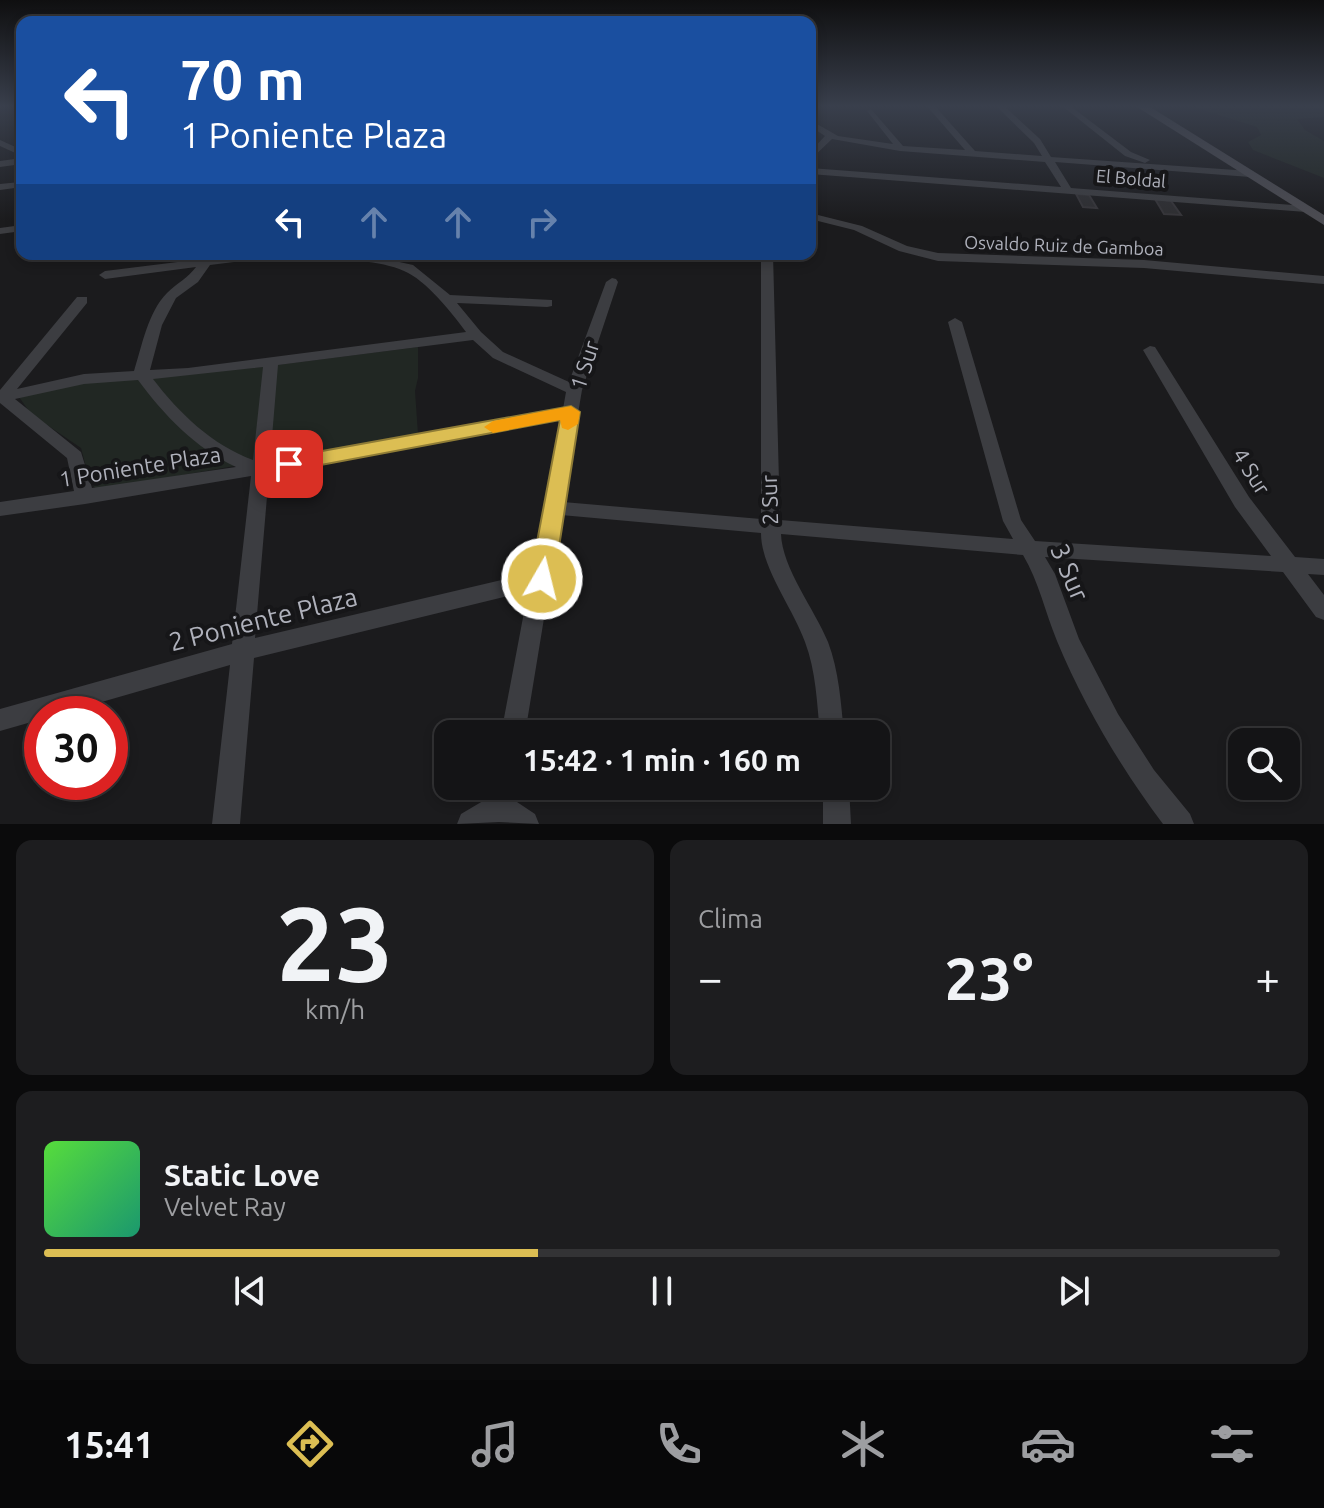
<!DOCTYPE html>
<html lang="es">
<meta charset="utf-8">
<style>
body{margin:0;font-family:Ubuntu,sans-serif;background:#1d1d1f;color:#f1f3f6;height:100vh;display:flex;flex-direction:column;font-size:30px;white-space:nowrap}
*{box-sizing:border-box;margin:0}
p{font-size:26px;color:#9d9ea1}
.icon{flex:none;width:44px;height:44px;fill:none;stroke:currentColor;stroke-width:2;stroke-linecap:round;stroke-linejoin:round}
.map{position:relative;height:824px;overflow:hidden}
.drawer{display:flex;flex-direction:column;gap:16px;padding:16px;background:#0b0b0c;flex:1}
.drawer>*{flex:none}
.banner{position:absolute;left:16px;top:16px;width:800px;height:244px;border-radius:16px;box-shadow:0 4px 12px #0003,0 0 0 2px #333335;background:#1a4fa0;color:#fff;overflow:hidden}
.fabs{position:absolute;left:1228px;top:728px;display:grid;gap:16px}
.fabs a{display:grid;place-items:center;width:72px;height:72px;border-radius:16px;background:#141416;box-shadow:0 4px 12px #0003,0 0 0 2px #333335;font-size:40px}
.speed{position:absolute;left:24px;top:696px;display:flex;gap:16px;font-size:40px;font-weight:700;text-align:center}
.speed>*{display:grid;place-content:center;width:104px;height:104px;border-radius:50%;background:#141416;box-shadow:0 4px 12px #0003,0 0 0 2px #333335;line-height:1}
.speed .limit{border:12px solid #d22;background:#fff;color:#111}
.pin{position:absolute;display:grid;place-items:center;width:68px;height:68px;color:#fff;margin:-34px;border-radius:16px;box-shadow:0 4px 12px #0006}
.me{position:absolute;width:88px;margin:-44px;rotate:8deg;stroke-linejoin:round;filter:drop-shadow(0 0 6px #0008)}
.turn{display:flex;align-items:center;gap:28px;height:168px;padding:0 32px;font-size:36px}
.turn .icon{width:104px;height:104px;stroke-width:2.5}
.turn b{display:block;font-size:56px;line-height:68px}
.lanes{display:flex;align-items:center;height:76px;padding:0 32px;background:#0003;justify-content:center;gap:40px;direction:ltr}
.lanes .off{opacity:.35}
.big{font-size:60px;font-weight:700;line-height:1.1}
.drawer .widget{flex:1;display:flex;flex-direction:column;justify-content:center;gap:12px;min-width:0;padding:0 28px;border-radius:16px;background:#1d1d1f}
.drawer .dial{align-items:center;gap:0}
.dial b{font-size:104px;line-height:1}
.song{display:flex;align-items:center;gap:24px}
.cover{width:96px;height:96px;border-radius:12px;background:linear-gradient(135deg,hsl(110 70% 55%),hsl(160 70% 35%))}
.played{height:8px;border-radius:4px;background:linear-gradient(90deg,#dcbe53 40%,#333335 40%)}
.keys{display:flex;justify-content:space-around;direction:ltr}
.heat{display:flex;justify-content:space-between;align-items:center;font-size:44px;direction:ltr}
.drawer .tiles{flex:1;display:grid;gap:16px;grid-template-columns:1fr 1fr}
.widget:last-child{grid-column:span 2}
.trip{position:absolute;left:434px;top:720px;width:456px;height:80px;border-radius:16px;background:#141416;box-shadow:0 4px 12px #0003,0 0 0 2px #333335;font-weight:700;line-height:80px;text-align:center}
.menu{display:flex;height:128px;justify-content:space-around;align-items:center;background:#080809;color:#9d9ea1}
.menu .icon{width:56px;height:56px}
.menu .current{color:#dcbe53}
.menu b{font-size:36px;color:#f1f3f6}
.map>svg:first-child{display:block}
</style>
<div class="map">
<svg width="1324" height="824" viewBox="0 0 1324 824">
<rect width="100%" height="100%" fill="#1b1b1d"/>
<path fill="#212723" d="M1187,105H1324V117L1297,119L1305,130L1324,141V178L1253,150L1248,142L1261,135L1257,127Z
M418,347V378L415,391L418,434L97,490L90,482L81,448L31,414L19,397L82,383L261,367Z"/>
<path fill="#2e2e31" stroke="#363539" stroke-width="2" d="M1076,194L1089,195L1097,208L1083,207Z
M1155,199L1171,201L1181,215L1164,214Z"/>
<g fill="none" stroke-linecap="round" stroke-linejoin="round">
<path fill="#3c3d41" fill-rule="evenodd" d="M926,105H934L975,151L1042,156L1034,143L995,105H1003L1040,139L1051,157L1250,171L1255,174L1250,177L1055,162L1071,188L1306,206L1311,209L1306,212L810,174V168L1061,187L1045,162L900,151L832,139L810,160V152L825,136L810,126V120L838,136L893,144L867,111L871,109L903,146L965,150Z
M1061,105H1069L1131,152L1150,160L1145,163L1125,156Z
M0,140L22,150V156L0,146Z
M22,158V164L0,167V161Z
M20,182L22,187L0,190V184Z
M810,213L862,226L907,246L938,253L1144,260L1324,276V284L1144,268L938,261L899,251L854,230L810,219Z
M22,225V231L0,234V228Z
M205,254H217L215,257L273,254L267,258L210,265L198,282L176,298L162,325L150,370L188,368L466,332C452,313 426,280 404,271C380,260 343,260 317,258L311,254H363L413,265L450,295L552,300V306L547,307L457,303L481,332L503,352L569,382L606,282L612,278L616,279L618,282L582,390L563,502L761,519V254H773L780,520L1013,539L1003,521L948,322L955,318L962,322L1021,520L1035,541L1271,556L1235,507L1143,350L1150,346L1155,347L1249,497L1295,557L1324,559V575L1308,574L1324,595V620L1316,617L1283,572L1045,557L1055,574L1079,639L1118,714L1154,770L1190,814L1194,824H1163C1121,768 1084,706 1057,641C1045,612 1039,582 1023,555L781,534C782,568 815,610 828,642C839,671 841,703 844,734H820C817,703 816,671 805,642C793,608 761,568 761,533L561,515L525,734H501L528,591L254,658L240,824H212L230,665L60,714H42V719L0,731V709L232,644L251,476L85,504L0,516V502L74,491L67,458L0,403V390L77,297H87V303L17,389L84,374L134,371C142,346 148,312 167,293C177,283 188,278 196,267L105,279L99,275L105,271L202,259ZM473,340L493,358L566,392L563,409L270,461L278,365ZM263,367L253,460C212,445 179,413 153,379ZM138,380C164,415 195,448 236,467L92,488L81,452L15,399L84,384ZM561,419L531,573L255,638L269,473Z
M491,786H517L514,800L535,814L539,824L499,822L457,824L461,814L488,798Z
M823,786H849L851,824H823Z"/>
<path fill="#4b4b51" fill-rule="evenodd" d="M1134,105H1147L1324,215V225Z"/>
</g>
<linearGradient id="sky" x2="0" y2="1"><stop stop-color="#0f0f10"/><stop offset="0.48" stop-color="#393f4c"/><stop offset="1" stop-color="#393f4c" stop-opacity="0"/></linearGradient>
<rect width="1324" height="221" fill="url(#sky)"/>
<path fill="#dcbe53" stroke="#8f7c36" stroke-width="2" d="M571,406L580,412L554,579L550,586L542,589L534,586L530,579L560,420L289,471L279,464L289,457Z"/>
<path fill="#f59e0b" d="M571,406L580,412L578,424L568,430L562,428L560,420L493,433L484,427L493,421Z"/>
<g text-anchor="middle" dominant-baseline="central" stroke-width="8" stroke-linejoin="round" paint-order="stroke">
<g font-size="18" fill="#afb1bb" stroke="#161618">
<text transform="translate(1131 178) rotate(5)">El Boldal</text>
<text transform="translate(1064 245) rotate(2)">Osvaldo Ruiz de Gamboa</text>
</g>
<g font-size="22" fill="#afb1bb" stroke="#161618">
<text transform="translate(584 365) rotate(-72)">1 Sur</text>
<text transform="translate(140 466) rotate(-9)">1 Poniente Plaza</text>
<text transform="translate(1252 471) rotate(58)">4 Sur</text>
<text transform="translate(769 500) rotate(-92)">2 Sur</text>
</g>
<g font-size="26" fill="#afb1bb" stroke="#161618">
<text transform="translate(1070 572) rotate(67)">3 Sur</text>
<text transform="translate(263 619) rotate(-14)">2 Poniente Plaza</text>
</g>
</g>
</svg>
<div class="fabs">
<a><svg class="icon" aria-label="search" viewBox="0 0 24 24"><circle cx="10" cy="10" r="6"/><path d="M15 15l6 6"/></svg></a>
</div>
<div class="speed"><div class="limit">30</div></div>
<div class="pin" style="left:289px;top:464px;background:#d93025"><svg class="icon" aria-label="arrive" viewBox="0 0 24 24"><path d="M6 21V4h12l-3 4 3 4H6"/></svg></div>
<svg class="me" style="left:542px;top:579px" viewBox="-20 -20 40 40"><circle r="17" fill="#dcbe53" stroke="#fff" stroke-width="3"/><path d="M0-11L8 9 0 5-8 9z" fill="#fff"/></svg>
<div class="trip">15:42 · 1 min · 160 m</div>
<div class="banner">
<div class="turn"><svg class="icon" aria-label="left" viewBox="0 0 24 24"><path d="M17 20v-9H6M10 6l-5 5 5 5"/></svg><div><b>70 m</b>1 Poniente Plaza</div></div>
<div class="lanes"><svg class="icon" aria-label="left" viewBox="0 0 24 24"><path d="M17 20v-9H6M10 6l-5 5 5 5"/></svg><svg class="icon off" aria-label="ahead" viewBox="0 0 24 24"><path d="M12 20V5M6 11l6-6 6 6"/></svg><svg class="icon off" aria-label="ahead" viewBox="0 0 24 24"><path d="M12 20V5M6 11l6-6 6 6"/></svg><svg class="icon off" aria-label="right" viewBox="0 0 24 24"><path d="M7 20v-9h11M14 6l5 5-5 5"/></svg></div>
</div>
</div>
<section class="drawer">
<div class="tiles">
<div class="widget dial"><b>23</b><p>km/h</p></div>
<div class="widget"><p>Clima</p>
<div class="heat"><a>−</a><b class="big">23°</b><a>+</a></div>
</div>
<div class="widget">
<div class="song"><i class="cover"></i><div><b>Static Love</b><p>Velvet Ray</p></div></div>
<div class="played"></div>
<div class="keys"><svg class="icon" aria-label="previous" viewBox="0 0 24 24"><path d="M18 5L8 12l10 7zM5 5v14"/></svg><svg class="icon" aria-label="pause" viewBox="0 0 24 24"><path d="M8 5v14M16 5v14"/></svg><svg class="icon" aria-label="next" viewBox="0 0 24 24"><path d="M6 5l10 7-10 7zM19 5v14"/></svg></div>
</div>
</div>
</section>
<nav class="menu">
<b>15:41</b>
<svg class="icon current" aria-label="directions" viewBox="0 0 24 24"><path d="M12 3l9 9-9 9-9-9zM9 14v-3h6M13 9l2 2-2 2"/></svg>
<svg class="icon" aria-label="music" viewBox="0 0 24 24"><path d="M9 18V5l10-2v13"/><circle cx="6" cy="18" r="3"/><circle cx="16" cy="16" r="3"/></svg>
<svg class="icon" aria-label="phone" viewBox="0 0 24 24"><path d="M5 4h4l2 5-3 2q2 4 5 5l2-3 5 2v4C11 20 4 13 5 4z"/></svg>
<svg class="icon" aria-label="climate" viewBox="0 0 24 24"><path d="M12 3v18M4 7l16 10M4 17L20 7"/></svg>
<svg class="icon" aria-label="car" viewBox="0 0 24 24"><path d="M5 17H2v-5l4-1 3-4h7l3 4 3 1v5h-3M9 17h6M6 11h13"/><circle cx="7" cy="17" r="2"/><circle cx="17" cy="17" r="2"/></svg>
<svg class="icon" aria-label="filters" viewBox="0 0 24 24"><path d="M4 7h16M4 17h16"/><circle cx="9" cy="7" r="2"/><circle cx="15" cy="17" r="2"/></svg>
</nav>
